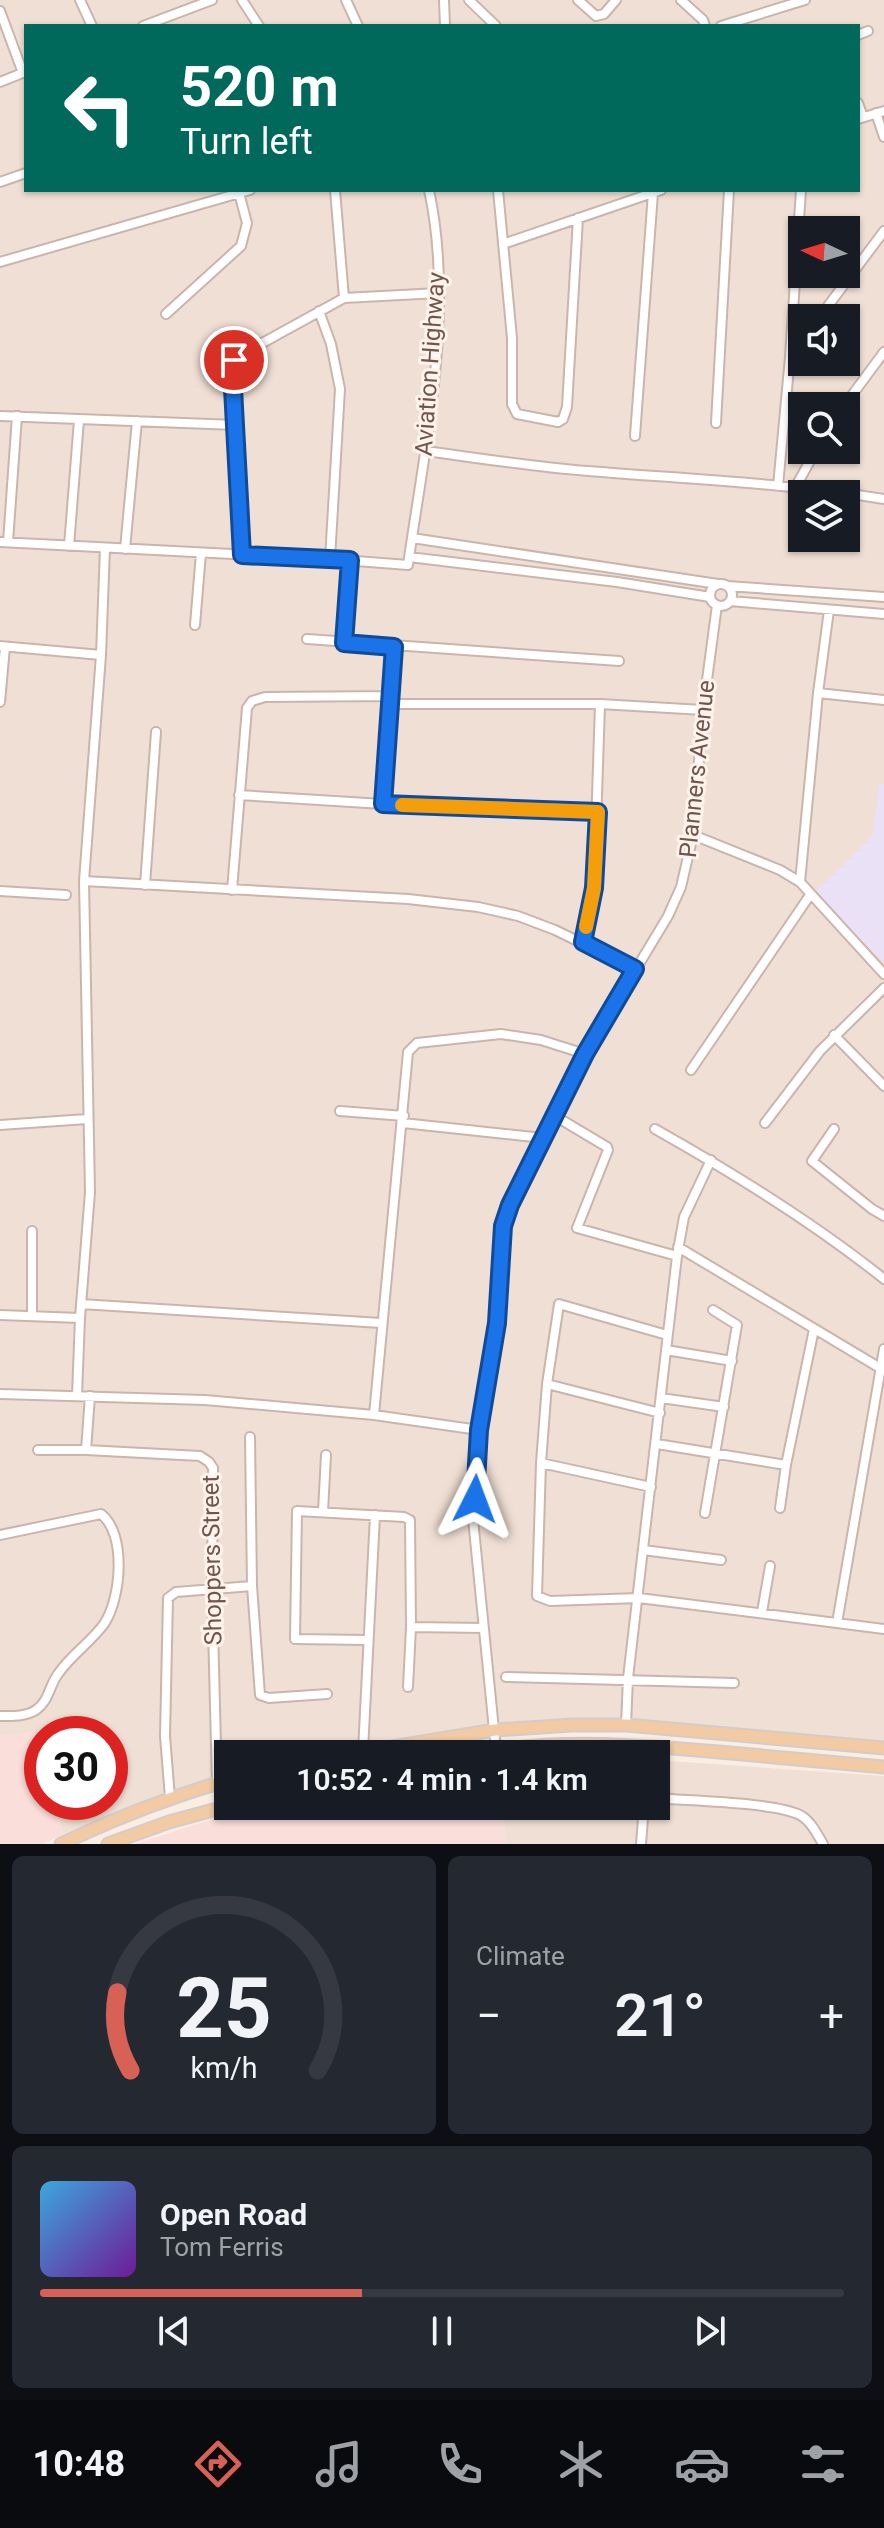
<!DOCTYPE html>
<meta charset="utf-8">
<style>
body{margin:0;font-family:Roboto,sans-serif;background:#242831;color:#f1f3f6;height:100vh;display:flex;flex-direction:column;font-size:30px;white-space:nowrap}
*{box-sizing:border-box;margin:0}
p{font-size:26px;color:#9ea1a6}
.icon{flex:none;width:44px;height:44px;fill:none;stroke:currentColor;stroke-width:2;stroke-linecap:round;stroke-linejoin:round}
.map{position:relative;height:1844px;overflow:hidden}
.panel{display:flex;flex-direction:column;gap:12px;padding:12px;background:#0d0f14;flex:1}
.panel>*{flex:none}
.banner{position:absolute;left:24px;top:24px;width:836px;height:168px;border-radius:0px;box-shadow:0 2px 6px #0004;background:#00695c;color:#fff;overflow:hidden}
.needle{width:52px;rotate:274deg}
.controls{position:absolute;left:788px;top:216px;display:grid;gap:16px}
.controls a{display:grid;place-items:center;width:72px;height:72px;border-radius:0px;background:#171b24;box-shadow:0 2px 6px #0004;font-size:40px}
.speed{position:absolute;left:24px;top:1716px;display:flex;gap:16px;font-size:40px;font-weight:700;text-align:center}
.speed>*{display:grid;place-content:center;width:104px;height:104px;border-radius:50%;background:#171b24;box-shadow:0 2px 6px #0004;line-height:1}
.speed .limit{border:12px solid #d22;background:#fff;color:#111}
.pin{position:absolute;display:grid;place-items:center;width:68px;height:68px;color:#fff;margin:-34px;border:4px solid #fff;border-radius:50%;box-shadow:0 2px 8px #0007}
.me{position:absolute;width:88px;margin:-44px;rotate:3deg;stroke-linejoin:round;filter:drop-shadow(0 0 6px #0008)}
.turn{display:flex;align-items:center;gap:28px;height:168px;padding:0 24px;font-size:36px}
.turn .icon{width:104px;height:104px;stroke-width:2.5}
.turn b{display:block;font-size:56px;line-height:68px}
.big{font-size:60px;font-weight:600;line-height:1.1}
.panel .card{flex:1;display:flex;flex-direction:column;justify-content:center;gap:12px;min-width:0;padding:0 28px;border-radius:12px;background:#242831}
.panel .dial{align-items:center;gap:0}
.dial svg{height:208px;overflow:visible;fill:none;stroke:#363941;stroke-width:7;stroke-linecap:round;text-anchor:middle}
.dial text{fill:#f1f3f6;stroke:none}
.song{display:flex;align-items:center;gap:24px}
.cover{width:96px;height:96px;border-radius:12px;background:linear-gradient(135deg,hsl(200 70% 55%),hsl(280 70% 35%))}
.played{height:8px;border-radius:4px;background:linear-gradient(90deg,#d86156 40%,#363941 40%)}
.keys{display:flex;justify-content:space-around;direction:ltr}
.heat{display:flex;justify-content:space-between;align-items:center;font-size:44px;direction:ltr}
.panel .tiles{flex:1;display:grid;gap:12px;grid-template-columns:1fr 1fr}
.card:last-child{grid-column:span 2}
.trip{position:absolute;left:214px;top:1740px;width:456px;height:80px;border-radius:0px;background:#171b24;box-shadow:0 2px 6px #0004;font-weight:600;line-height:80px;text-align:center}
.tab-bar{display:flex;height:128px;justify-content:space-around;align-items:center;background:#090b0e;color:#9ea1a6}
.tab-bar .icon{width:56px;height:56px}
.tab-bar .selected{color:#d86156}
.tab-bar b{font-size:36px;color:#f1f3f6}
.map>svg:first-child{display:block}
</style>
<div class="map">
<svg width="884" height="1844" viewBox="0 0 884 1844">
<rect width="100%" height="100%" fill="#faeee4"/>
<path fill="#f0dfd4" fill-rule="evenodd" d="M0,0H884V1745L548,1719L473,1727L346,1754H228V1779L110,1815L63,1834L56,1802H110V1734H42V1737L40,1731L0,1736ZM26,26H858V190H26ZM802,230H846V274H802ZM802,318H846V362H802ZM802,406H846V450H802ZM802,494H846V538H802Z
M656,1760L884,1776V1844H507L501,1806H656Z"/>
<path fill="#f9ded9" d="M41,1730L42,1802H56L63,1834L43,1844H0V1736Z
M270,1806H501L507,1844H135L219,1817Z"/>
<path fill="#ebe1f6" d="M879,784H884V962L814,893L873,835Z"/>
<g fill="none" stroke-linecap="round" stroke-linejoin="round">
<defs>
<path id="minor" d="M80,0L92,26
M242,0L259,26
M346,0L358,26
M444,0L445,26
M469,0L496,26
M578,0L596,16L604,14L616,0
M681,0L703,20L705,26
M0,11L23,73
M143,26L212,0
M721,26L805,0
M858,35L868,31
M0,82L25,72
M858,103L863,117
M876,113L884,137
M858,119L884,111
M0,182L26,173
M498,190L512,338V404L517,414L558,422L563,419L567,407L578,218
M503,244L661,190
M0,262L250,190
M344,298L439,293
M319,311L331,344L340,389L330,559
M166,314L241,246L247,223L239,193
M819,318L884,231
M791,357L802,341
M844,406L884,352
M0,416L236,425
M716,423L729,190
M635,436L653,193
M425,451C479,458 533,467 588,471C686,479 786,483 884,499
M778,486L790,357L801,190
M795,488L816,450
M412,538L718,584
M0,542L330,559L408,565C425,444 455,311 429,190
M8,542L17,416
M69,546L79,420
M125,549L137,421
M242,555L233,364L237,357L344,298L335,190
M409,557L617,582L710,597
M710 595a11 11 0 1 1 22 0a11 11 0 1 1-22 0Z
M727,586L884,597
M730,601L884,614
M195,625L201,553
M307,639L619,661
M344,643L350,560
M0,646L101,655
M818,693L884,700
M0,702L5,647
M391,704H600L703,710
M239,795L383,804L598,812
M383,804L394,647
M693,835L780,870L800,882L884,974
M84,881L408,899L478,907L518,916L555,930L635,969
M800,882L818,693L829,610
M145,885L156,732
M232,890L247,708L252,701L265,697L391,696
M0,891L66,895
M583,942L594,888L600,704
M834,1035L884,1086
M691,1070L810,895
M340,1111L404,1116
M555,1116L607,1147L608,1150L577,1228L677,1256
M403,1123L543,1138
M765,1123L820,1051L884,988
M0,1125L87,1119
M655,1129C735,1174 813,1222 884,1279
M834,1129L812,1161L872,1209L884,1216
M678,1247L880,1368
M81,1304L381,1323
M0,1315L80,1318
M32,1316V1231
M667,1335L559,1304L547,1384L541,1463L537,1596L550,1601L639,1598L884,1629
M666,1350L732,1361
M547,1384L660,1413
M0,1394L205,1400L374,1415L479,1430
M77,1395L80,1318L90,1192L84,881L101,655L105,548
M661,1398L724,1407
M374,1415L408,1052L417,1043L501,1034L541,1040L585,1054
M250,1437L252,1586L260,1695L269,1698L327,1694
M657,1444L786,1465L814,1329
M38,1450H86L200,1456L209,1462L213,1468L212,1589L217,1784
M86,1450L90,1396
M541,1463L651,1487
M780,1508L786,1465
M323,1511L326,1455
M705,1513L737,1325L713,1310
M0,1535L101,1514C127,1534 121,1599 104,1624C91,1642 71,1655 58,1674C49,1686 49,1701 36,1710C25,1717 12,1716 0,1716
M643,1550L721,1560
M762,1612L770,1566
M837,1623L884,1349
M411,1627L484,1628
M367,1640L295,1639L297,1511L404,1517L410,1520L411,1627L408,1687
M506,1677L734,1683
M626,1725L628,1678L677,1256L684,1217L711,1160
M496,1750L473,1519L479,1430L497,1323L503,1226L510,1205L585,1054L668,916L681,887L693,835L703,710L717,605
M363,1751L375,1515
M170,1798L165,1736L168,1598L176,1592L252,1586
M656,1798C689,1801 774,1802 800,1815C811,1821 817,1834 823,1844
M641,1844L644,1806"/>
<path id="major" d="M350,1754L495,1730L572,1725H626L884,1748
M476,1754C556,1738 639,1745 719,1752C774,1757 829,1762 884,1767
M61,1844C115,1818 170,1797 228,1780
M108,1844L169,1822L228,1806"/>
</defs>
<use href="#minor" stroke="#cab5ac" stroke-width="12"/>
<use href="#major" stroke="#d4ccca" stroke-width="15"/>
<use href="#minor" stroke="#fff" stroke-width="8"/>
<use href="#major" stroke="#f2caa3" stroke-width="11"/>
</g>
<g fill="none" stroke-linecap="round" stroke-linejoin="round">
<defs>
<path id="route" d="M234,360L232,370L242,555L350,560L344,643L394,647L383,804L598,812L594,888L583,942L635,969L585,1054L510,1205L503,1226L497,1323L479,1430L475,1499"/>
</defs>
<use href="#route" stroke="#114b97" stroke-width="20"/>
<use href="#route" stroke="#1a73e8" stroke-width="14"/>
<path stroke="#f59e0b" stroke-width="14" d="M402,805L598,812L594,888L586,927"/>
</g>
<g text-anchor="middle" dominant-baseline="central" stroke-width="6" stroke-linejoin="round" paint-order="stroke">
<g font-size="24" fill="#70544d" stroke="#fdf3ea">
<text transform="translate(430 364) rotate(-86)">Aviation Highway</text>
<text transform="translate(697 769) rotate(-84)">Planners Avenue</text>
<text transform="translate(212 1560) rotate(-91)">Shoppers Street</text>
</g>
</g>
</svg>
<div class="controls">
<a><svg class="needle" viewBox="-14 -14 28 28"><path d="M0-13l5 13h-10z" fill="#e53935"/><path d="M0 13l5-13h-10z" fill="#9ea1a6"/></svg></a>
<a><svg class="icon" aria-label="sound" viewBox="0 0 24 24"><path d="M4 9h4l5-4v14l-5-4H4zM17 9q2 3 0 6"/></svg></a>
<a><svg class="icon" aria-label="search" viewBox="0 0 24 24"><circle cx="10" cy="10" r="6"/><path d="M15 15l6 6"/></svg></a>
<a><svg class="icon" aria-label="layers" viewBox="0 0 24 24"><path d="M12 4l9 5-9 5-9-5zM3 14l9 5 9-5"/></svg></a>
</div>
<div class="speed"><div class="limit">30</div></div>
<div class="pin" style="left:234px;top:360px;background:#d93025"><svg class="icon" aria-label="arrive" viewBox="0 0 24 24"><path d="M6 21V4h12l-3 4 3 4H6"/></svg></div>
<svg class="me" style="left:475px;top:1499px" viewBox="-20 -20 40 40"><path d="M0-17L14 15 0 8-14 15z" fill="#1a73e8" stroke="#fff" stroke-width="4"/></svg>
<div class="trip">10:52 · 4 min · 1.4 km</div>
<div class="banner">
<div class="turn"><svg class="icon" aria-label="left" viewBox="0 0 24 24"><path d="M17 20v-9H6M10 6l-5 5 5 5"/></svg><div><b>520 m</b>Turn left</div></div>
</div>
</div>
<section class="panel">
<div class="tiles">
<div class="card dial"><svg viewBox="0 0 100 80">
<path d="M14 69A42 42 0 1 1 86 69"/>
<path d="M14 69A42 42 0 0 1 9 39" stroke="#d86156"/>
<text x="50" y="56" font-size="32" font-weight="700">25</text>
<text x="50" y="72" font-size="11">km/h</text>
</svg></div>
<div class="card"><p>Climate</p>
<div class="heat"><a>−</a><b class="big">21°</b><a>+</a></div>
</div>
<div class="card">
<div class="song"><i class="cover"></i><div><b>Open Road</b><p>Tom Ferris</p></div></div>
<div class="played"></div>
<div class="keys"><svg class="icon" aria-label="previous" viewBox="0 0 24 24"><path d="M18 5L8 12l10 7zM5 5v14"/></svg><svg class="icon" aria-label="pause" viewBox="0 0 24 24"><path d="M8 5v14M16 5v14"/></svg><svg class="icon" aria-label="next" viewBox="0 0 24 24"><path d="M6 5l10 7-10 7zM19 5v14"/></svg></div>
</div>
</div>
</section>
<nav class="tab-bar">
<b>10:48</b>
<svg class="icon selected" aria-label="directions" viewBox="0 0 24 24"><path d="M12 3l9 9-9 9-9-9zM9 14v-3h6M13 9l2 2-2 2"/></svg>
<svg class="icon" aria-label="music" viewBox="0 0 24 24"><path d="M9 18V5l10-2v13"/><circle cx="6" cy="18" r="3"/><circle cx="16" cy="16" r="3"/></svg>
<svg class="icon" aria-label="phone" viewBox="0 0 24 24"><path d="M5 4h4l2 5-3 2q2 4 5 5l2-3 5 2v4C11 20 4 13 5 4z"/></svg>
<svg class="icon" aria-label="climate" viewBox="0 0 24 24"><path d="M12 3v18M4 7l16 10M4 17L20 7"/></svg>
<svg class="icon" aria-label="car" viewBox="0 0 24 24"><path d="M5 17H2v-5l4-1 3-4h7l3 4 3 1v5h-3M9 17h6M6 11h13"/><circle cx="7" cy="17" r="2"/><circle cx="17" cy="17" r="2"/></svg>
<svg class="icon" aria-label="filters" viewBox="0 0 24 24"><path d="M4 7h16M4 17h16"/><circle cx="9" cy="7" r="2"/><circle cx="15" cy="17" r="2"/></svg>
</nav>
